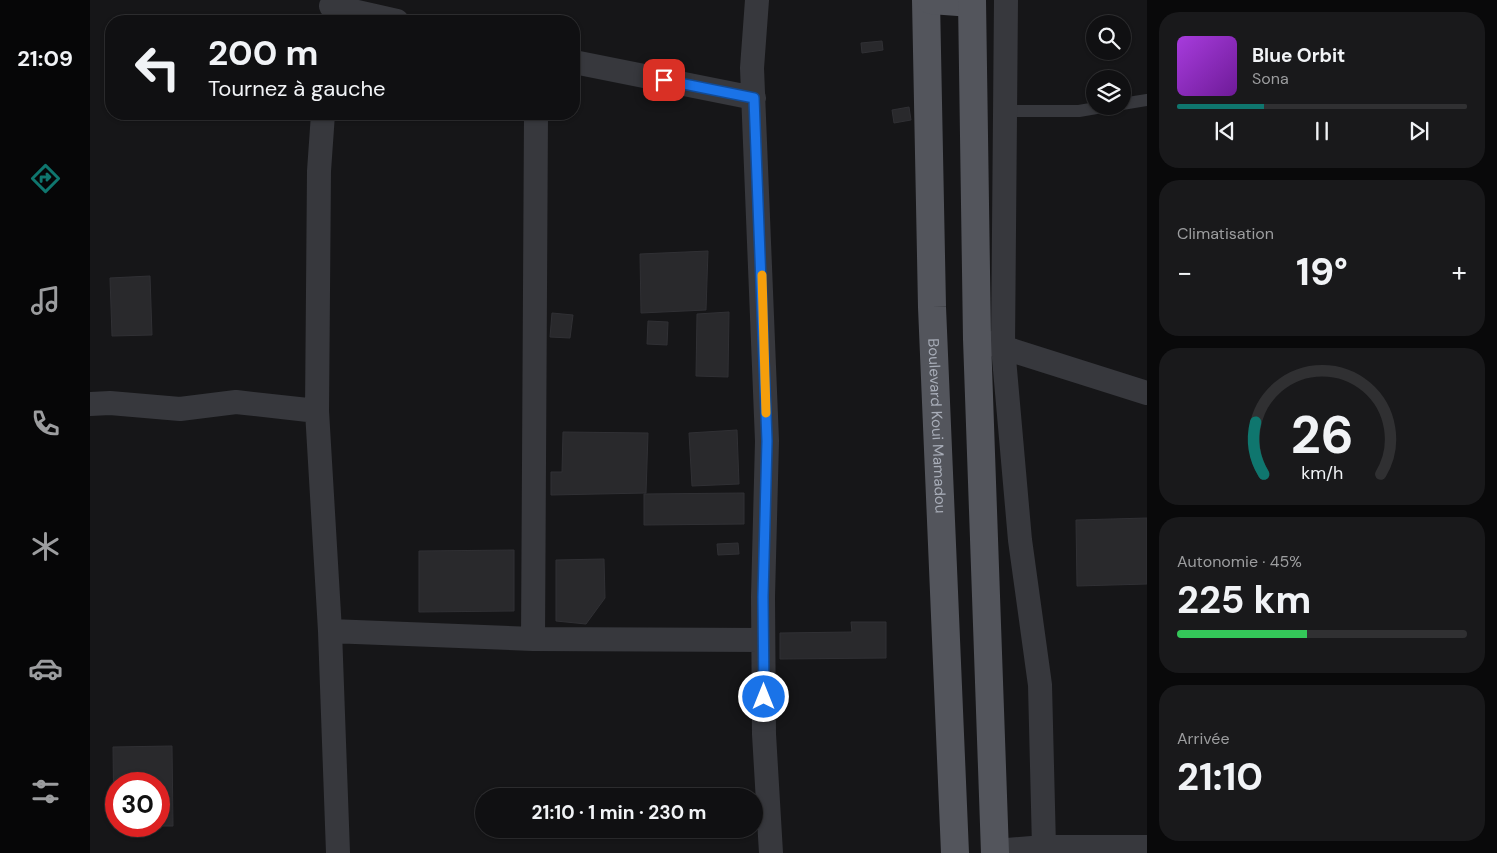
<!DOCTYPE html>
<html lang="fr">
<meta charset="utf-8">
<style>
body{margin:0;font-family:"DM Sans",sans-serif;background:#19191b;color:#f1f3f6;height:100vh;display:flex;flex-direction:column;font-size:19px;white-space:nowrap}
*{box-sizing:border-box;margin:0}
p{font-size:16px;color:#9c9d9f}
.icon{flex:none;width:28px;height:28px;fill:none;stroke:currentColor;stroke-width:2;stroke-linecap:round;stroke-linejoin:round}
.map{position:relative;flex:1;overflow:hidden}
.sheet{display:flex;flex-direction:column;gap:12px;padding:12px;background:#09090a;width:350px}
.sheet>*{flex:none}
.hud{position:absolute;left:15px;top:15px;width:475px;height:105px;border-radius:20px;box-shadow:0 1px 4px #0004,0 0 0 1px #303032;background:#101012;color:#f1f3f6;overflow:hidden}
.buttons{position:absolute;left:996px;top:15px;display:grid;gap:10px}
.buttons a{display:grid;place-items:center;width:45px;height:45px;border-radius:50%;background:#101012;box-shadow:0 1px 4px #0004,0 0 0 1px #303032;font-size:25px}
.speed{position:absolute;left:15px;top:772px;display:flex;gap:10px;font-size:25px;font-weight:700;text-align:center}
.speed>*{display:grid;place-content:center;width:65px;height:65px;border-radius:50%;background:#101012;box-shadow:0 1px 4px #0004,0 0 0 1px #303032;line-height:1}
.speed .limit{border:8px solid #d22;background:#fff;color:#111}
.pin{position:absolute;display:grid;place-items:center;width:42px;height:42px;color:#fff;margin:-21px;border-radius:10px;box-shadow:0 2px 8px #0006}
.me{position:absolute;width:55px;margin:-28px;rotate:0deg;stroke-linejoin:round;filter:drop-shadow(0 0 4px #0008)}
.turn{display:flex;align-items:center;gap:18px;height:105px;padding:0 20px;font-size:22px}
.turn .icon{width:65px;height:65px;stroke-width:2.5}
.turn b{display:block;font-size:35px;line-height:42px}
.big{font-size:38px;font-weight:700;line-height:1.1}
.sheet .tile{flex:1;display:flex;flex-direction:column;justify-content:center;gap:8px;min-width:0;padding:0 18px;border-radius:20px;background:#19191b}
.sheet .dial{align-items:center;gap:0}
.dial svg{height:130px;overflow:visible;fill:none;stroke:#303032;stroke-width:7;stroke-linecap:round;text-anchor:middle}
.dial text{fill:#f1f3f6;stroke:none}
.song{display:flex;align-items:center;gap:15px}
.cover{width:60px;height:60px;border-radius:8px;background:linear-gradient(135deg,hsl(280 70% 55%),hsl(280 70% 35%))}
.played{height:5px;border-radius:2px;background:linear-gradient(90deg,#0f766e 30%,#303032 30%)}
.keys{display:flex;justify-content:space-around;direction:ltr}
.heat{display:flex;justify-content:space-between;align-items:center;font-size:28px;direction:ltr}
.charge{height:8px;border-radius:4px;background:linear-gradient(90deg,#34c759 45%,#303032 0)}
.trip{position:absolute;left:385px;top:788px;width:288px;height:50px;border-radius:25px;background:#101012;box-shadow:0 1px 4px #0004,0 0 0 1px #303032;font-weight:700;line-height:50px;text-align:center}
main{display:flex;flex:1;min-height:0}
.menu{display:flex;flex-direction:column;width:90px;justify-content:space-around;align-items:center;background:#060607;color:#9c9d9f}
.menu .icon{width:35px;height:35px}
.menu .selected{color:#0f766e}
.menu b{font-size:22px;color:#f1f3f6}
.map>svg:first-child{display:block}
</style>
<main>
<nav class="menu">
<b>21:09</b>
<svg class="icon selected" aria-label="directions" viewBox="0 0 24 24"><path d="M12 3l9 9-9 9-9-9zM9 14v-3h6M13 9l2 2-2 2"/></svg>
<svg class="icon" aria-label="music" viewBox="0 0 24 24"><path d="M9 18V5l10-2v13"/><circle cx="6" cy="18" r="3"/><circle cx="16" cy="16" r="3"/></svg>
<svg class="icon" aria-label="phone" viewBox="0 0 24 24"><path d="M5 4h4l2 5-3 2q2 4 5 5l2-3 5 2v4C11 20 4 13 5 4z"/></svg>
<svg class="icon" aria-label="climate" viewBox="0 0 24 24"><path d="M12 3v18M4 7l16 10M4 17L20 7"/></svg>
<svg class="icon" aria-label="car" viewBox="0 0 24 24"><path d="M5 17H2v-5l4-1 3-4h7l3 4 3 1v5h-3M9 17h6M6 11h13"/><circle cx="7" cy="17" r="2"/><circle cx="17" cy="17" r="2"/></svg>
<svg class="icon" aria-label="filters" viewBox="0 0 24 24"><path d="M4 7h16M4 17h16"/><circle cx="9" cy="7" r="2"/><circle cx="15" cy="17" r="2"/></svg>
</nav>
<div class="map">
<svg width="1057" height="853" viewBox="0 0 1057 853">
<rect width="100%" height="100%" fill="#161618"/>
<path fill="#29292c" stroke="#303034" d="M792,41L793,50L772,53L771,43Z
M819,107L821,120L804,123L802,110Z
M267,114H312L311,120Z
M618,251L616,310L551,313L550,254Z
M60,276L62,335L22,336L20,278Z
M639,312L638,377L606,376L607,314Z
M462,313L483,315L480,338L460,337Z
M558,321L578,322L577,345L557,344Z
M647,430L649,484L602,486L599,433Z
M473,432L558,433L556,493L461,495V472H472Z
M654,493V524L554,525V494Z
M1057,518V584L987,586L986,520Z
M648,543L649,554L628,555L627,544Z
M424,550V611L329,612V551Z
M514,559L515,598L496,624L466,621V560Z
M761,622H796V658L690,659V633L762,632Z
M82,746L83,826H69V784H26V826H40L24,827L23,747Z"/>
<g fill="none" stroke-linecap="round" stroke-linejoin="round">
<path stroke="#37383d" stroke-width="12" d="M1032,104L1057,100
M915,111H989L1018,106"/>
<path stroke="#37383d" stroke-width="24" d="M667,0L662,68L677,441L673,597L674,734L681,853
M916,0L913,347L930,540L950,685L954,847
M241,6L307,21
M484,62L664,98
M233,114L229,171L227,411L240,631L248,853
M899,343L1057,393
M0,404L20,403L90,409L146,402L227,411
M240,631L443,639L673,640
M443,639L446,114
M905,851L954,847H1057"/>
<g stroke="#53555c" stroke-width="28">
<path id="s1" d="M836,0L842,307L865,853"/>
<path d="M841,0L882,3"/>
<path d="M882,0L887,339L905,853"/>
</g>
</g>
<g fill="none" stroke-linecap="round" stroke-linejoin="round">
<defs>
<path id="route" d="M574,80L664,98L677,441L673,597L674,697"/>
</defs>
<use href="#route" stroke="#114b97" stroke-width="12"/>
<use href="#route" stroke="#1a73e8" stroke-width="9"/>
<path stroke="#f59e0b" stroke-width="9" d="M672,275L676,413"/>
</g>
<g text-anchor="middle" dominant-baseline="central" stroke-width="5" stroke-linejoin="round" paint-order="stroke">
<g font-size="15" fill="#a8adb8" stroke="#111113">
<text stroke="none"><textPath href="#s1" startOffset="426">Boulevard Koui Mamadou</textPath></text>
</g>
</g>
</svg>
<div class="buttons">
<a><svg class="icon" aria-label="search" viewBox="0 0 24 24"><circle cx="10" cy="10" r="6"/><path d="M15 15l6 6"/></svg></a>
<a><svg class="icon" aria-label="layers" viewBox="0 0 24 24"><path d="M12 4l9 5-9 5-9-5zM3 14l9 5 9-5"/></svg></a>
</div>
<div class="speed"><div class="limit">30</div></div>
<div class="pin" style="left:574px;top:80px;background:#d93025"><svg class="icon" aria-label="arrive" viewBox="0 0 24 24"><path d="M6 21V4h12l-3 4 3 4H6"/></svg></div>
<svg class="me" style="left:674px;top:697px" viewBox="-20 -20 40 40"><circle r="17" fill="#1a73e8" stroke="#fff" stroke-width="3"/><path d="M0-11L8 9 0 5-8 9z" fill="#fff"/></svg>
<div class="trip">21:10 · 1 min · 230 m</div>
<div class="hud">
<div class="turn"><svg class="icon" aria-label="left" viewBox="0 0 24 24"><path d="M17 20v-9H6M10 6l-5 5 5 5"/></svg><div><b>200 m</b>Tournez à gauche</div></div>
</div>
</div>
<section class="sheet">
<div class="tile">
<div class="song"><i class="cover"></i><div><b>Blue Orbit</b><p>Sona</p></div></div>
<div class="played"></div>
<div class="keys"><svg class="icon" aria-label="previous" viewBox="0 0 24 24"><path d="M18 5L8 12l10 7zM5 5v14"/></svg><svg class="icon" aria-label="pause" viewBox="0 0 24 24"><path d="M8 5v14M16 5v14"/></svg><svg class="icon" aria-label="next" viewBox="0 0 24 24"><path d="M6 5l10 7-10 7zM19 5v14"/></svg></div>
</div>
<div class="tile"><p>Climatisation</p>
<div class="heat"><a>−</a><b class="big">19°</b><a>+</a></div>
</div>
<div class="tile dial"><svg viewBox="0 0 100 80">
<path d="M14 69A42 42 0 1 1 86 69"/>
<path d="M14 69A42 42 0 0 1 9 37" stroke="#0f766e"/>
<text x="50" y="56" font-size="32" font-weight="700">26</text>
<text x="50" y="72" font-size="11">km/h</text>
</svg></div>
<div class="tile"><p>Autonomie · 45%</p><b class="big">225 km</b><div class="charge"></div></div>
<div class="tile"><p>Arrivée</p><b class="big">21:10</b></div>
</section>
</main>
